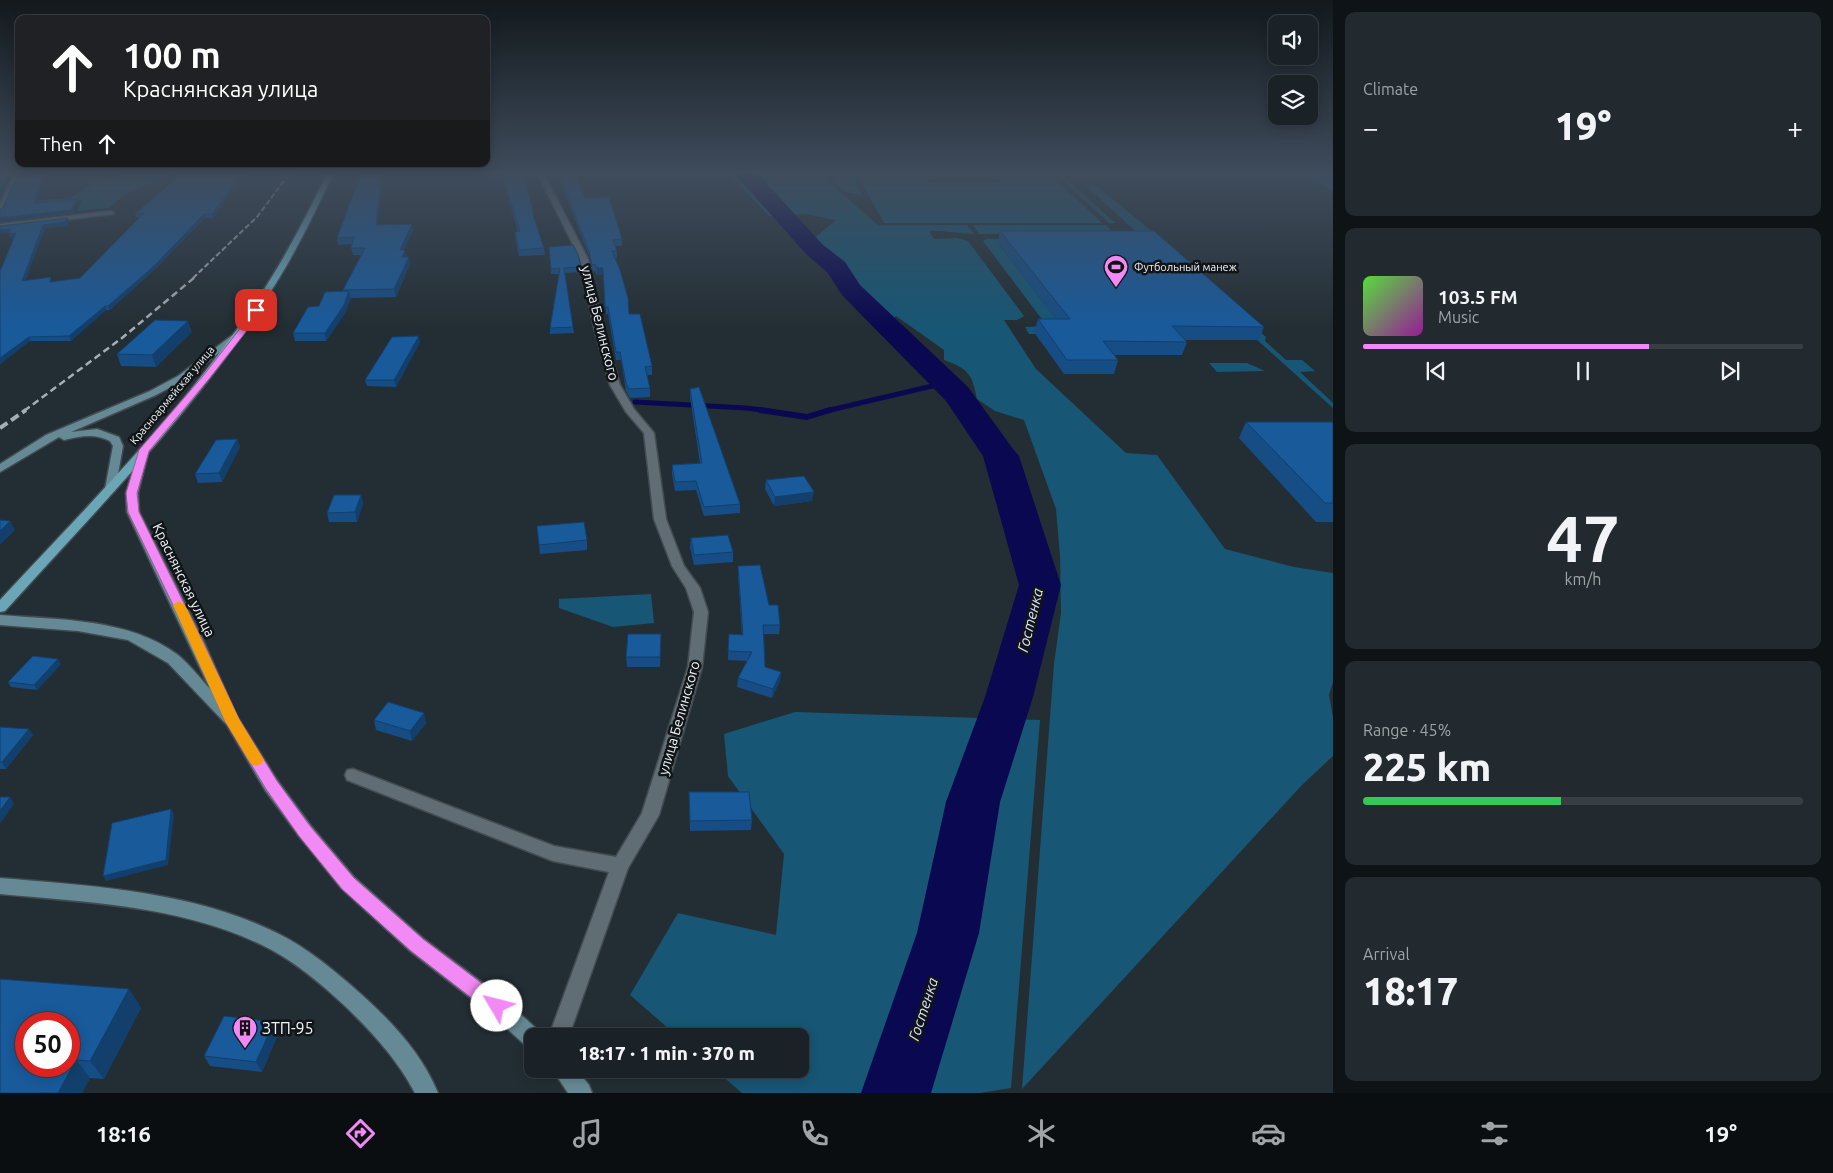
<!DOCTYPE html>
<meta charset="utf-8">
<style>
body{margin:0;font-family:Ubuntu,sans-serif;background:#232a2f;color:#f1f3f6;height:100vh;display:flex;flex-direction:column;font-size:19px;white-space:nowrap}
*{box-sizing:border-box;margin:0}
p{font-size:16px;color:#9fa4a7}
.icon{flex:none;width:28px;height:28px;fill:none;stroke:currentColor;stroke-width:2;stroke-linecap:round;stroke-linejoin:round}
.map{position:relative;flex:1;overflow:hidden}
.side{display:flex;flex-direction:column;gap:12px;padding:12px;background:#0e1315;width:500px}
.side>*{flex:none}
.hud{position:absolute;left:15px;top:15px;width:475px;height:152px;border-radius:10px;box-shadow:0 2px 12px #0003,0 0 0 1px #383f44;background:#202124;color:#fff;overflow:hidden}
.buttons{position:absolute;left:1268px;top:15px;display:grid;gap:10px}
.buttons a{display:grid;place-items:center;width:50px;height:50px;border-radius:10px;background:#1a2227;box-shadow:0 2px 12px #0003,0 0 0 1px #383f44;font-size:25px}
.speed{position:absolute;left:15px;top:1012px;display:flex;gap:10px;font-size:25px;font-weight:700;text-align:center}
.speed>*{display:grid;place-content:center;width:65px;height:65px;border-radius:50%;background:#1a2227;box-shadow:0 2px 12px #0003,0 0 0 1px #383f44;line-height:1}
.speed .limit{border:8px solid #d22;background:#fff;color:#111}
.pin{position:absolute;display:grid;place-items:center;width:42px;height:42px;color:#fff;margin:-21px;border-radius:10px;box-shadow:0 2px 8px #0006}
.me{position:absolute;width:55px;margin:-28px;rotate:307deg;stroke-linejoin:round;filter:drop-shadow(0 0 4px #0008)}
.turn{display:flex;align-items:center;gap:18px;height:105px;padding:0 25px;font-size:22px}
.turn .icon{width:65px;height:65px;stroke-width:2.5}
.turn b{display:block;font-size:35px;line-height:42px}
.then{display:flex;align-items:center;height:48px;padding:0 25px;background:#0003;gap:10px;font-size:19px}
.big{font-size:38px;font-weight:800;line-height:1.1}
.side .tile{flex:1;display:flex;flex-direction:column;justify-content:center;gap:8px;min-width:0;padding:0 18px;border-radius:10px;background:#232a2f}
.side .dial{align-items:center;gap:0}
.dial b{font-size:65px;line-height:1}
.song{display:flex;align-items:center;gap:15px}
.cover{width:60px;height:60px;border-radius:8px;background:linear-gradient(135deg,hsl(110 70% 55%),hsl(300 70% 35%))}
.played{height:5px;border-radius:2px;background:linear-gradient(90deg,#f18af4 65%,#383f44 65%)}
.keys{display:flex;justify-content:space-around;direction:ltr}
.heat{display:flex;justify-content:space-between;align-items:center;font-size:28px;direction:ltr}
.charge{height:8px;border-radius:4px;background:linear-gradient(90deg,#34c759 45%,#383f44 0)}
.trip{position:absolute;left:524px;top:1028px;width:285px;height:50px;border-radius:10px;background:#1a2227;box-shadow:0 2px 12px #0003,0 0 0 1px #383f44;font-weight:800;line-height:50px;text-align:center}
.dock{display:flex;height:80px;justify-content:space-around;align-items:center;background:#0a0e10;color:#9fa4a7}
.dock .icon{width:35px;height:35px}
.dock .on{color:#f18af4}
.dock b{font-size:22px;color:#f1f3f6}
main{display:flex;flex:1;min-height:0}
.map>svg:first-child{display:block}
</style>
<main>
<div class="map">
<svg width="1333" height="1093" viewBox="0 0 1333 1093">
<rect width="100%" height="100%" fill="#232e34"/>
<path fill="#175674" d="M125,174H171L123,196L109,208L77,211L82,200L37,205L13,202L71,198L93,183L118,180Z
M729,174H820L878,225H967L974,234C959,234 944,230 929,231L934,239L957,238L968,241L1024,316L1017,320H1004L1036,369L1126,453L1157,455L1225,549L1294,567L1333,573V682L1329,695L1333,717V756L1302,785L1022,1089L1054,664L1061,613L1060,556L1056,509L1024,420L995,411L977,399C972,374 969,369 944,360V350L896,316L889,325L813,239L836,220L805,214L769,216Z
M1298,174H1333V190Z
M930,177L931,179L924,180L926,182H1004L994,177H1053L1102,223H884L859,178Z
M1059,177H1064L1115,223H1109Z
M828,178H853L863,196L843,191Z
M1084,184L1098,187L1156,235L1207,286L1266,337L1265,341L1286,360H1302L1315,371L1300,372L1333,403V408L1149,243H998L1066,332H1035L1036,334H1029L1025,327L1047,326L983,241L986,239L1143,238Z
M973,225H1106L1114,233L979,234Z
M1209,363H1247L1265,371L1217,372Z
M651,594L654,623L613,627L559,608V599Z
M795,712L1040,720L1011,1088L980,1093H742L714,1069H800V1036H677L630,995L678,913L776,935L784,854L728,776L724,734Z"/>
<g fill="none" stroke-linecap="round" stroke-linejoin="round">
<path stroke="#0a0850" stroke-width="5" d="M635,402L746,408L769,411
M826,411L945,383"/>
<path stroke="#0a0850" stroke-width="6" d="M760,410L807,417L830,410"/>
<path fill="#0a0850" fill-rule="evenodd" d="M735,174H757L760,176L822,244L845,262L860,285L968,387L1013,449L1019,456L1061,585L1033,697L1000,802L979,933L931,1093H861L917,933L946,802L985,697L1019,585L983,456L946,401L842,295L827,272L806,254Z"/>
<defs>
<path id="street" d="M14,174H20L3,210L0,212V203Z
M538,174H544L588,259L602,327L620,385L634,409L654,433L666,519L684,566L700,588L708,612L702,667L659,815L628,868L569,1036H549L609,872L553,861L347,780L345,775L347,770L353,769L554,846L616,857L642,813L688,667L694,612L686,588L672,566L654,519L644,433L626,412L610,385L594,327L580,259Z
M111,211L114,213L113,214L0,228V224Z"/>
<path id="secondary" d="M238,331L242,334L241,336L184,380L156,395L71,432L97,429L119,437L123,446L115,491L111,492L105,489L113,446L110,441C95,433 80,436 64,440L59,437L0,472V464L46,435L150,391L178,376Z
M144,447L149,450L138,493L139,512L204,642L236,715L277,780L311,826L354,877L424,939L504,999L539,1031L542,1036H532V1048L525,1045L490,1013L410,951L342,889L299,836L265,790L227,725L168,663L128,640L78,631L0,625V615C59,620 129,618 178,655C190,665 200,678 210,689L127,512L126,493L139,450Z
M0,878C93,886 192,891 277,933C308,948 336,972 362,995C393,1023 422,1054 438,1093H415C397,1059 372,1032 344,1005C320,983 292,959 262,945C182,906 87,902 0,894Z
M552,1069H576L589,1085L592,1093H568Z"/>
<path id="primary" d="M327,174H333C314,215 294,256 269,294C195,411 97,509 5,611L0,612V600C91,502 188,406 261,294C286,256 307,215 327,174Z"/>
</defs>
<use href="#street" stroke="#424c50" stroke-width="3"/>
<use href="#secondary" stroke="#424c50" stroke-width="3"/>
<use href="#primary" stroke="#424c50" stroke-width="3"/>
<use href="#street" fill="#616d74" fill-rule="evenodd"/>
<use href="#secondary" fill="#668a95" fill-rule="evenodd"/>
<use href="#primary" fill="#6ba6b6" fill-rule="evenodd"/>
<path stroke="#a5aeb3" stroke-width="2" stroke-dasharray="5.5 2.5" stroke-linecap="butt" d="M193,278L257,217L289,174"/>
<path stroke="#a5aeb3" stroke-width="2.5" stroke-dasharray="7 4" stroke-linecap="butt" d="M24,411L122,338L195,277"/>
<path stroke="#a5aeb3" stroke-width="4" stroke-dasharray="9 4.5" stroke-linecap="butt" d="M0,428L26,410"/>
</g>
<path fill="#164d85" d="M181,174H245L213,218H205L155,269L110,310H106L71,341H30L0,364V269H1L14,237L11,238L9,234L10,233L0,234V226L69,221L67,226L45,228L25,281L52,282L80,278L141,217H136L135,214Z
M503,174H537L538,178L526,179L534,218L544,248L545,255L519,256L515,238V232H518L504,184L503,178H504Z
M545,174H577L585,198L622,239V246H615L617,251V258H615L629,314L652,366V375H647L650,388V397L630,398L626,391L621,360H616L608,314H606L604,275H597L595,271L593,272L590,258L558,177H548Z
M378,224L413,230L404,250L406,257H409L410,264L396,297L351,298L345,313L326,341H295L293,333L319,306L343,291L361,255H353L351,248L352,244L338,245L337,238Z
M1000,231L1264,327L1259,340H1185L1187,342L1182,355H1114L1118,360L1114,374H1064L1034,332L1038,319H1056L998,243Z
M549,247L581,267V272L565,273L574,333L550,334V328L559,274H551Z
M192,332L156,367L121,366L117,354Z
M420,342L396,387L367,386L365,380Z
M690,389L740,504V513L704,516L696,490L675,491L672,474V465L700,463L690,397Z
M1246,422H1333V522H1316L1239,438Z
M237,439L240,447L222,482L198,483L195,474Z
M766,480L812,501L774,506L765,489Z
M361,495L363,504L357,522H329L327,513Z
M537,526L587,540V550L540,554Z
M691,538L733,552V562L694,565L690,547Z
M738,566L769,605L780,625L779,634H764L765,667L781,672L780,681L772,698L737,687L738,678L747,661L728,660L729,634L742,635L738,575Z
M661,634L660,667H627L626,657Z
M61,664L37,690L11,687L8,682Z
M424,713L426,723L412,741L376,730L374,720Z
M0,727L33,735L6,769H0Z
M689,792L752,820L751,830L690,831Z
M129,989L141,1008L104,1079L90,1078L82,1093H0Z
M279,1032L262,1072L210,1066L204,1056Z"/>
<path fill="#123f6c" d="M9,174H12L0,199V192Z
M46,174H49L44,181L36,206L34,203L42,178Z
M242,174H245L213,218L212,214Z
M382,174H384L377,231L376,225Z
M524,174H537L538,178L525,179Z
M548,174H558V177H548Z
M77,199L78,202L73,214L0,222V218Z
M204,214L205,218L155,269L110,310L108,306Z
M68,218L69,221L67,226L45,228L24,285L22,281L43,225Z
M412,224L413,230L401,257L400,250Z
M11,229L12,232L0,234V230Z
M16,233L18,237L11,238L9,234Z
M405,250L406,257H402Z
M409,257L410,264L396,297L394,289Z
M597,268H603L604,275H597Z
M349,291L351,298L345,313L326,341L325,333Z
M105,306L106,310L71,341L69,336Z
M188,321L192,332L156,367L152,355Z
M419,336L420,342L396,387L394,380Z
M29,337L30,341L0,364V358Z
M237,439L240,447L222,482L219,473Z
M814,492L812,501L774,506L775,497Z
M361,495L363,504L357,522L355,512Z
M10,521L15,530L0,545V531Z
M58,659L61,664L37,690L34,685Z
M781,672L780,681L772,698L773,689Z
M424,713L426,723L412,741L410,731Z
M29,729L33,735L6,769L2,762Z
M10,797L14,804L0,824V811Z
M171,809L174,814L168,865L106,881L103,876Z
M129,989L141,1008L104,1079L90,1061Z
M274,1022L279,1032L262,1072L256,1062Z
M76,1060L90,1078L82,1093H58Z"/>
<path fill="#195a9b" stroke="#123f6c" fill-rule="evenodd" d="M0,174H9L0,192Z
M18,174H46L42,178L34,203L77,199L71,210L0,218V209L3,208Z
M181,174H242L212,214H204L154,266L108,306H105L69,336L29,337L0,358V269H1L16,233L9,234L11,229L0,230V226L68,218L65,222L43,225L22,281L51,277L50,282L80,278L144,213L135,214Z
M361,174H382L376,225L412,224L400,250H405L402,257H409L394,289L343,290L365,248H351L354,237L337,238Z
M504,174H525L534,218L544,248L519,250L515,232L520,231L503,178H505Z
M559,174H577L585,198L609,197L622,239L613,240L617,251H612L620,270L628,298L629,314H640L652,366L645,367L650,388L629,389L626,383L620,352H616L608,307H605L603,268H597L595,264L592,265L589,251Z
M1000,231H1154L1264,327L1172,326L1187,342L1103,341L1118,360H1067L1038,319H1070Z
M573,245L578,254L581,267L564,268L573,327L550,328L560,268L551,269L549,247Z
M349,291L344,305L325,333H293L308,307L319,306L325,292Z
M155,320L188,321L152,355L117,354Z
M419,336L394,380H365L392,337Z
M699,387L740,504L704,507L696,481L675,482L672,465L702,463L690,389Z
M1246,422H1333V503H1325Z
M237,439L219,473L195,474L216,440Z
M804,476L814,492L775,497L766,480Z
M334,495H361L355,512L327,513Z
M0,520L10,521L0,531Z
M584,522L587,540L539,545L537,526Z
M728,535L733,552L694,555L691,538Z
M760,565L769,605H778L780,625H763L765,667L781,672L773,689L738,678L752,652L728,651L729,634L743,635L738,566Z
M628,634H661L660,657H626Z
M33,656L58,659L34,685L8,682Z
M388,702L424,713L410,731L374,720Z
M0,727L29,729L2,762H0Z
M689,792H749L752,820L690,821Z
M0,797H10L0,811Z
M171,809L166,860L103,876L112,823Z
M0,979L129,989L90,1061L76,1060L58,1093H0ZM26,1024H69V1066H26Z
M224,1016L274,1022L256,1062L204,1056Z"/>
<linearGradient id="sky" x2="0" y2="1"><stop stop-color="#13191d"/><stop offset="0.53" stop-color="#3f4c5c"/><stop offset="1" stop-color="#3f4c5c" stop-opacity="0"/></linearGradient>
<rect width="1333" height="327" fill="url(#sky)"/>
<path fill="#f18af4" stroke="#9d5a9f" d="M253,308L260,310L245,333L209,379L149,451L137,493L139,512L203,642L239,719L277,781L310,826L354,878L423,939L504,1000L507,1006L504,1013L497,1015L491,1013L411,951L342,889L299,836L266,789L225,721L191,642L128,512L126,493L139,450L203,376L239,330Z"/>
<path fill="#f59e0b" d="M179,601L185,605L239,719L264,760L261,764L256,766L251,764L225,721L173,605Z"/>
<defs>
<symbol id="stadium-pin" viewBox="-11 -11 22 30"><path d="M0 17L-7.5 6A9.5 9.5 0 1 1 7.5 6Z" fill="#f18af4" stroke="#111518"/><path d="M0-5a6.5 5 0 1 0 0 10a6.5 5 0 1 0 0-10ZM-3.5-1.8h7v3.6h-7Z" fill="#111"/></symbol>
<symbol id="building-pin" viewBox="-11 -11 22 30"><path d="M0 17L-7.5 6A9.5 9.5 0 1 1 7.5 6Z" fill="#f18af4" stroke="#111518"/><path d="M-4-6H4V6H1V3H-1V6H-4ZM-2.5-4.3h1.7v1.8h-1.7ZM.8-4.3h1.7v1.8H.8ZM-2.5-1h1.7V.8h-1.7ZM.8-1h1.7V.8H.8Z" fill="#111"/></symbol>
</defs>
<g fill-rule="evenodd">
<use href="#stadium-pin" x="1102" y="253" width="28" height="38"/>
<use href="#building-pin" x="231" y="1014" width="28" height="38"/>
</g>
<g text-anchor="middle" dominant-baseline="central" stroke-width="5" stroke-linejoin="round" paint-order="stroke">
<g font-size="11" fill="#eef5f9" stroke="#111518" text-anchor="start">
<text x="1134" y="267">Футбольный манеж</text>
</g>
<g font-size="11" fill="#eef5f9" stroke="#111518">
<text transform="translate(172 395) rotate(-50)">Красноармейская улица</text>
</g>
<g font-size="14" fill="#eef5f9" stroke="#111518">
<text transform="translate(600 323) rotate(76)">улица Белинского</text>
<text transform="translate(184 580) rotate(64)">Краснянская улица</text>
<text transform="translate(679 718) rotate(-74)">улица Белинского</text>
</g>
<g font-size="15" font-style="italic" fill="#dbe2f8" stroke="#111518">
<text transform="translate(1030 620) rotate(-76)">Гостенка</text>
<text transform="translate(923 1009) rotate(-72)">Гостенка</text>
</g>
<g font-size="16" fill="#eef5f9" stroke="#111518" text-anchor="start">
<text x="262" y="1028">ЗТП-95</text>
</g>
</g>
</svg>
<div class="buttons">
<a><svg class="icon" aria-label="sound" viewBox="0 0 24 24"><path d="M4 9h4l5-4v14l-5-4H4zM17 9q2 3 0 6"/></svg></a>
<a><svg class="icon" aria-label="layers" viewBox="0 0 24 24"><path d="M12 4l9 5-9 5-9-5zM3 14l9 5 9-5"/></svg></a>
</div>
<div class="speed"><div class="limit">50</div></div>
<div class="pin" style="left:256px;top:310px;background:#d93025"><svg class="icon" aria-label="arrive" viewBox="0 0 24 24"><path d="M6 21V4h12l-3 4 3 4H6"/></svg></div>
<svg class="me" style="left:497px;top:1006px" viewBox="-20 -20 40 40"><circle r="19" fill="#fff"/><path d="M0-13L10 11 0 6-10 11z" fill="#f18af4"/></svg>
<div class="trip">18:17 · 1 min · 370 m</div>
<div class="hud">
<div class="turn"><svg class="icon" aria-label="ahead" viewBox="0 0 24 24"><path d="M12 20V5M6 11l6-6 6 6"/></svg><div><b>100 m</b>Краснянская улица</div></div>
<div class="then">Then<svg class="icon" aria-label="ahead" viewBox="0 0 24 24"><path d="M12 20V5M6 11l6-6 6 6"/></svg></div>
</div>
</div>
<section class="side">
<div class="tile"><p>Climate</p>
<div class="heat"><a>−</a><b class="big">19°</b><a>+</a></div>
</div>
<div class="tile">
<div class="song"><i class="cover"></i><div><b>103.5 FM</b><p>Music</p></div></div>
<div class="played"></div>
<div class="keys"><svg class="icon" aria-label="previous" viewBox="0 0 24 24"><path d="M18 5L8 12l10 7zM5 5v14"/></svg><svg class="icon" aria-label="pause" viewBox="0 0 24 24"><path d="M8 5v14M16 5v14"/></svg><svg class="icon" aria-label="next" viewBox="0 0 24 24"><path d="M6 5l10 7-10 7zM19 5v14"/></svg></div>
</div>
<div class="tile dial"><b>47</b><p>km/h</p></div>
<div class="tile"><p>Range · 45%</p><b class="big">225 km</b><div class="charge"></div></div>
<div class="tile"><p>Arrival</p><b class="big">18:17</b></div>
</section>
</main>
<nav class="dock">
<b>18:16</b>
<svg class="icon on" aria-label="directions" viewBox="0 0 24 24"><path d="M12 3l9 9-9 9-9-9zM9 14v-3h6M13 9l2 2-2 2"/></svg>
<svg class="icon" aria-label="music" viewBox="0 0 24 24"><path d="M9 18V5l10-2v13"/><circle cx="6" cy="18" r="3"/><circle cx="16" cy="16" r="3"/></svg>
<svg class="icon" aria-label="phone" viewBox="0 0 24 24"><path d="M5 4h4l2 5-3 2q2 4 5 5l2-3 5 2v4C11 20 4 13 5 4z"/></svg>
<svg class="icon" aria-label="climate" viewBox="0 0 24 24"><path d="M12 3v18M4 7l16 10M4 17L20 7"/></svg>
<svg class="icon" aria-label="car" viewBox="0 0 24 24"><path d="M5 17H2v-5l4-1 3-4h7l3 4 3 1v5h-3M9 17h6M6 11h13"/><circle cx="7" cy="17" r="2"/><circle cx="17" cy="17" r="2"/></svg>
<svg class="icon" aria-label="filters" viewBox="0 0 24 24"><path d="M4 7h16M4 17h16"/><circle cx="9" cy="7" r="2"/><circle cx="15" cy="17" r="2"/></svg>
<b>19°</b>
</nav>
